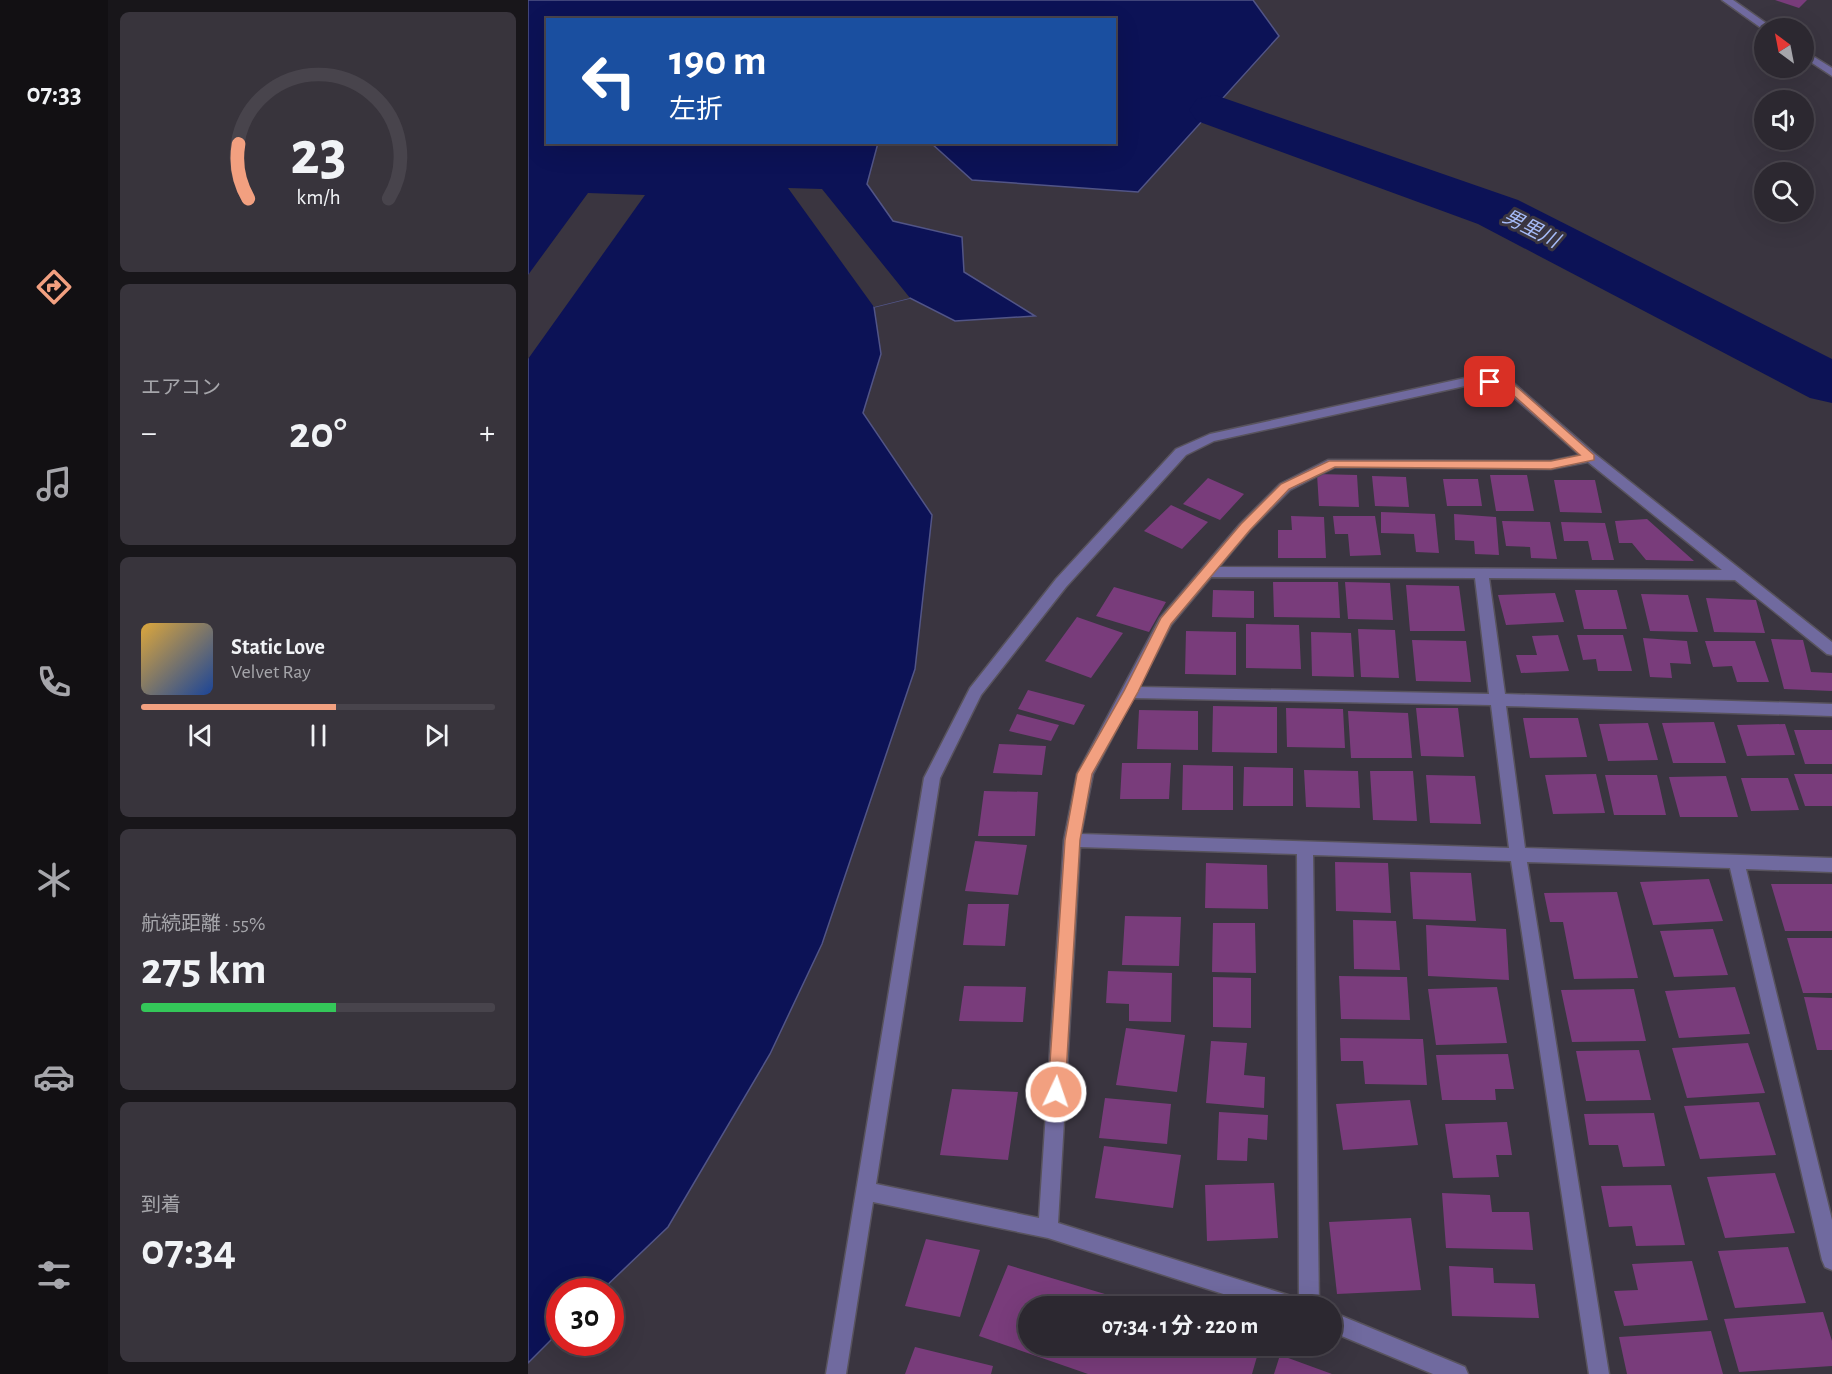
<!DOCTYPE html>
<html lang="ja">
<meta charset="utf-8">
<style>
body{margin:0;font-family:"Alegreya Sans","Noto Sans JP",sans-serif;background:#38343c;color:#f1f3f6;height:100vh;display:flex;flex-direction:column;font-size:22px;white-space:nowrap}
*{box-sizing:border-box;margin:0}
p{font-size:20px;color:#a6a6ab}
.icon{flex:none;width:33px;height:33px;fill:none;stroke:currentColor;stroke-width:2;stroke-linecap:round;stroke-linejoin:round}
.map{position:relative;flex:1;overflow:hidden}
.panel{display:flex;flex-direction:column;gap:12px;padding:12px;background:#18161a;width:420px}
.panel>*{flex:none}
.guide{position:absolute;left:18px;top:18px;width:570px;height:126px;border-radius:0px;box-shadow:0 6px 24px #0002,0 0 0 2px #48444c;background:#1a4fa0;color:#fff;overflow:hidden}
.needle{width:39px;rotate:328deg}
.controls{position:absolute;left:1226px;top:18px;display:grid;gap:12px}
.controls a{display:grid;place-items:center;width:60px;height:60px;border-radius:50%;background:#2c2830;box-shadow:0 6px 24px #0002,0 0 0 2px #48444c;font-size:30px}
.speed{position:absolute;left:18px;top:1278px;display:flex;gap:12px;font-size:30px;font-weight:700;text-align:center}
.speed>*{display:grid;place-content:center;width:78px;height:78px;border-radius:50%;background:#2c2830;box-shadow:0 6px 24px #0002,0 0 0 2px #48444c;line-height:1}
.speed .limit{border:9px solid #d22;background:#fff;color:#111}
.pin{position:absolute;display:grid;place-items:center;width:51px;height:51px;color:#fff;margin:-26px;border-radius:12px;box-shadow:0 3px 9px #0006}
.me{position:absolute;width:66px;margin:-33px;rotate:3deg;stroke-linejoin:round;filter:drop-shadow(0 0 4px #0008)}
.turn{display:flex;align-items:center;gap:21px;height:126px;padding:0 24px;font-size:27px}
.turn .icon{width:78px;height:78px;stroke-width:2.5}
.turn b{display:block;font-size:42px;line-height:51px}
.big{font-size:45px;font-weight:700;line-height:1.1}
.panel .card{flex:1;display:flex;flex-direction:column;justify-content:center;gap:9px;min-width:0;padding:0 21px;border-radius:9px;background:#38343c}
.panel .dial{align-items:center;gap:0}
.dial svg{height:156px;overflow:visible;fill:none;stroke:#48444c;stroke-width:7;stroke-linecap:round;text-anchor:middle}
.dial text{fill:#f1f3f6;stroke:none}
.song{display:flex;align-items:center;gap:18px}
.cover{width:72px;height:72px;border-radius:9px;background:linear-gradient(135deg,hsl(40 70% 55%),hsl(220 70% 35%))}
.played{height:6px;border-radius:3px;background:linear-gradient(90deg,#f2a080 55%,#48444c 55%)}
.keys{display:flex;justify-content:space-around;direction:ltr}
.heat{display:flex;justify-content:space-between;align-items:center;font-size:33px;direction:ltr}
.charge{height:9px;border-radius:4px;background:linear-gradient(90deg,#34c759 55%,#48444c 0)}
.trip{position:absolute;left:490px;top:1296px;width:324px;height:60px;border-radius:30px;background:#2c2830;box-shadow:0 6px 24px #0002,0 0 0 2px #48444c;font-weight:700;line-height:60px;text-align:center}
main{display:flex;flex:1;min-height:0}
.dock{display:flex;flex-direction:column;width:108px;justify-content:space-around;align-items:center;background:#121013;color:#a6a6ab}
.dock .icon{width:42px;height:42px}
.dock .active{color:#f2a080}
.dock b{font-size:27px;color:#f1f3f6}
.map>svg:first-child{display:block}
</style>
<main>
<nav class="dock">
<b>07:33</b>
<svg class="icon active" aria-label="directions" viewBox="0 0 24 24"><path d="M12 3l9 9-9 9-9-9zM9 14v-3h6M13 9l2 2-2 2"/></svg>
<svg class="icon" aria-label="music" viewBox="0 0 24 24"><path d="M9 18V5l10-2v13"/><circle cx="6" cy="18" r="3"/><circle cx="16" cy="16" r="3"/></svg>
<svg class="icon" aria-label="phone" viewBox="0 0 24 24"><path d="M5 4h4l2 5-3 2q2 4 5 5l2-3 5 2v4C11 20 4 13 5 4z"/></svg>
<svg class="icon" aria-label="climate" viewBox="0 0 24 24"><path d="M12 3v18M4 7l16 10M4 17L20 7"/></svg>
<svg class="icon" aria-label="car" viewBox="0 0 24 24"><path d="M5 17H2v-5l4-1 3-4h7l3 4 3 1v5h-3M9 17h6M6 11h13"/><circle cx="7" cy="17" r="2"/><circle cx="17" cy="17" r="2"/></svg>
<svg class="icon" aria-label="filters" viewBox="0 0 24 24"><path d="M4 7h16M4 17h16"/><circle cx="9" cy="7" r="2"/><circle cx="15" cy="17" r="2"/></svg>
</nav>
<section class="panel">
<div class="card dial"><svg viewBox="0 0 100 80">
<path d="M14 69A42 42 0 1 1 86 69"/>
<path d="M14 69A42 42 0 0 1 9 41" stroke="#f2a080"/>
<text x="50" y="56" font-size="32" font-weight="700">23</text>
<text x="50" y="72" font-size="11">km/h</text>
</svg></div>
<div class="card"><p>エアコン</p>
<div class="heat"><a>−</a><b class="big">20°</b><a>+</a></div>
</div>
<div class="card">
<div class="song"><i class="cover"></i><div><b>Static Love</b><p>Velvet Ray</p></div></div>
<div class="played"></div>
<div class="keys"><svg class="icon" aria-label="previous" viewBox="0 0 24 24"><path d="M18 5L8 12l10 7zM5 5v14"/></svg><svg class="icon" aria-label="pause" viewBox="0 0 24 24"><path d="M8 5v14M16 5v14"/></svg><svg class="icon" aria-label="next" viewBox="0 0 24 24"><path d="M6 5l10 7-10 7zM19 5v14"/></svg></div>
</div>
<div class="card"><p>航続距離 · 55%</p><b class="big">275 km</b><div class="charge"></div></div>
<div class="card"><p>到着</p><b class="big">07:34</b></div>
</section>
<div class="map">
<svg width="1304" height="1374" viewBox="0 0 1304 1374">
<rect width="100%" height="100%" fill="#3a3540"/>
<path fill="#0c1256" stroke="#525587" stroke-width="1.5" d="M0,0H725L751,36L610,192L444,180L403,143L586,142V20H20V142L350,143L339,184L365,221L434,237L436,272L507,316L427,321L382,298L346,307L353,354L335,413L404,515L387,669L294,944L242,1054L140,1227L73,1291L32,1292L31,1332L0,1363Z"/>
<path fill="#3a3540" d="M260,188L294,189L382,298L346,307Z
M60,193L117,195L0,359V275Z"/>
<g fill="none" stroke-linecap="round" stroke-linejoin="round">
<path fill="#0c1256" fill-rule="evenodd" d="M687,95L990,200L1304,359V403L1282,398L950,224L669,121L661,110L669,99Z"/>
</g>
<path fill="#793c7b" d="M1247,0H1279L1271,8Z
M789,474L829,475L831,507L791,506Z
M962,475H999L1006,511H968Z
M844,476L878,477L881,507L847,506Z
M680,478L716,494L692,520L655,504Z
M915,479H950L954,506H919Z
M1026,480H1067L1074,513L1032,512Z
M643,505L680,522L654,549L616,531Z
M853,512L907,514L911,553L888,552L886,534L853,533Z
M926,514L968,517L971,555L947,554L946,541L927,540Z
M763,516L796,517L798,558H750V530H764Z
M805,516H847L853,555L822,556L820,534H807Z
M1119,519L1166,561L1118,560L1104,543H1091L1087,521Z
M974,521L1022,522L1029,559L1003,558L1002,547L978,546Z
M1033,522L1077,523L1086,560H1064L1060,541H1036Z
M745,582H810L812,618L746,617Z
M817,582L862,583L865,620L820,619Z
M878,585L931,586L937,631H882Z
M586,587L638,602L621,632L568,616Z
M685,590L726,591V618L684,617Z
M1047,590H1089L1099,629H1056Z
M1027,593L1036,622L978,625L970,595Z
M1113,594L1160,595L1170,632L1122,631Z
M1178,598L1228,600L1237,633L1186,632Z
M549,617L595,633L563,678L517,661Z
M718,624L771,625L773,669L718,668Z
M830,629L867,630L871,678L833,677Z
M658,631L708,632V675L657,674Z
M783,632L823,633L826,677L784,676Z
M1030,635L1041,671L993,673L988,655H1009L1004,636Z
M1049,635H1095L1104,671H1070L1068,659L1055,660Z
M1115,638L1159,641L1163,664L1142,663L1144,678L1122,677Z
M1243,639L1275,640L1283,672L1304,673V691L1256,689Z
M884,640L938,641L943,682L888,681Z
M1177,641H1227L1241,682H1209L1204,666L1185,667Z
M500,690L557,705L546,725L490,709Z
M685,706L749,707V753L684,752Z
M758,708L815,709L817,748L759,747Z
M888,708H930L936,757L893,756Z
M611,710L670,711V750L609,749Z
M820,711L880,713L884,758H823Z
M489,714L531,725L523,741L481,731Z
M995,718H1050L1059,757L1002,758Z
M1186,722L1198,763H1145L1134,723Z
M1120,723L1130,760L1080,761L1071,724Z
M1257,724L1267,755L1219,756L1209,725Z
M1266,730H1304V764H1277Z
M471,744L518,746L514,775L465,773Z
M594,763H643L641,799H592Z
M655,765L705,766V810H654Z
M716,767L765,768V806H715Z
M776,770L830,771L832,808L778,807Z
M842,771H885L889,821L845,820Z
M1068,774L1077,813L1025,814L1017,775Z
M1266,774H1304V806H1277Z
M898,775L947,776L953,824L902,823Z
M1077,775H1129L1138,815H1086Z
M1198,776L1210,817H1152L1141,777Z
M1213,778H1260L1271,810L1223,811Z
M456,791L510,792L507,836H450Z
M447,841L499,845L490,895L437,891Z
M807,862L860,863L863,913L808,911Z
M678,863L739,865L740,909L677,908Z
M882,872L943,873L948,921L885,919Z
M1181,879L1195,921L1125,925L1112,882Z
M1243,884H1304V931H1257Z
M1089,892L1110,978L1046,979L1035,922H1022L1016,893Z
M440,904H481L477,946L435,945Z
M597,916L653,917L651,966L594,965Z
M825,920L868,921L872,970L826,969Z
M685,923H727L728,973L684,972Z
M898,925L978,929L981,980L900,976Z
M1185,929L1200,975L1146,977L1132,931Z
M1259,938H1304V993H1275Z
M580,971L644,973L643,1022L601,1021V1004L578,1003Z
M811,976L879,977L882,1020L813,1019Z
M685,977L723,978V1028L685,1027Z
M436,986L498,987L495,1022L431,1021Z
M969,987L979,1043L908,1045L900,989Z
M1207,987L1222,1034L1151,1038L1137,991Z
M1106,989L1118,1041L1044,1042L1033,990Z
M1276,997L1304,998V1050H1289Z
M598,1028L657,1035L649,1092L588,1085Z
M812,1038L895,1039L899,1085L837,1084L835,1061H813Z
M683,1041L719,1043L716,1075L737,1077L736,1108L678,1103Z
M1220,1043L1237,1093L1159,1098L1144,1048Z
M1111,1050L1123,1100L1058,1101L1048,1051Z
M980,1054L986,1089H967L968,1100H914L908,1055Z
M424,1089L490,1092L480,1160L412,1155Z
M577,1098L643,1104L639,1144L571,1138Z
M882,1100L890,1145L815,1150L808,1104Z
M1231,1102L1248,1155L1172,1159L1156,1106Z
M691,1112L740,1115L739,1140L720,1138L719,1161L689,1160Z
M1126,1113L1137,1166L1095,1167L1090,1145H1061L1056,1114Z
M979,1122L984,1155H968L971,1177L925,1178L917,1124Z
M576,1146L653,1155L645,1208L567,1198Z
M1247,1173L1267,1233L1197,1238L1179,1177Z
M746,1183L750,1238L679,1241L677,1185Z
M1143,1185L1157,1245L1108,1246L1104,1226L1081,1227L1073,1186Z
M914,1193L962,1195L964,1212H1001L1005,1250L918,1248Z
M883,1218L893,1290L809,1294L801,1222Z
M398,1239L452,1250L432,1317L377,1306Z
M1260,1247L1278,1303L1207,1308L1190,1251Z
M1164,1261L1180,1320L1096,1326L1086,1291L1110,1290L1104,1264Z
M480,1265L617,1306H501V1346H732L724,1374H560L451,1336Z
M921,1266L965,1268L966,1283L1007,1284L1011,1318L924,1316Z
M1295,1312L1304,1341V1366L1211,1372L1196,1319Z
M1183,1331L1195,1374H1099L1091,1337Z
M387,1347L465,1366L463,1374H377Z
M752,1355L804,1374H746Z"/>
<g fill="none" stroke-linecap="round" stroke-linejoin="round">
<defs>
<path id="minor" d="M1194,0H1205L1245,28L1236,30Z
M1275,50L1304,68V76L1275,57Z
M946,376L982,380L1067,454L1304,642V655L1299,654L1207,580L961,578L977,694L1304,704V716L978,706L997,848L1304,858V872L1218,869L1304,1220V1270L1297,1267L1294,1260L1202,868L999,862L1081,1374H1061L983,861L785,855L791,1306H733L520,1238L345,1202L318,1374H298L396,778L442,688L528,579L648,449L682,434ZM946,384L974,387L1052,455L1023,461L800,460L752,484L712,524L632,618L549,774L536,840L511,1218L348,1184L412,778L453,695L538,587L658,455L686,441ZM1060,462L1194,570L691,567L722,530L762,490L807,467L1023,469ZM683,577L947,578L961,694L611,687L643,625ZM605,698L963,705L981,848L553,834L565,774ZM552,847L769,854L771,1301L763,1296L530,1223Z
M804,1312L937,1367L940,1374H905L804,1332Z"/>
</defs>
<use href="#minor" stroke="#58535d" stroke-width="3"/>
<use href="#minor" fill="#706a9f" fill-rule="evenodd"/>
</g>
<path fill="#f2a080" stroke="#9d6853" stroke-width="1.5" d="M962,378L982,381L1066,455V460L1023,469L807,467L761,489L722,530L643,624L610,692L564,774L552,840L537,1092L534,1097L528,1100L523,1097L520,1092L537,840L549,774L596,691L633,618L713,524L753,484L801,461H1023L1052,455L975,386L958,384V379Z"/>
<g text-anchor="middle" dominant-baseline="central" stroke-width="6" stroke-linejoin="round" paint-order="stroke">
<g font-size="20" font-style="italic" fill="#a7bcf9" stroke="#3a3540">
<text transform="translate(1003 229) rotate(27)">男里川</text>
</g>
</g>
</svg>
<div class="controls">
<a><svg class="needle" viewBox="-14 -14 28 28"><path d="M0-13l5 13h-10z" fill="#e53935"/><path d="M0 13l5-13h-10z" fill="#a6a6ab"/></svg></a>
<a><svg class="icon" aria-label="sound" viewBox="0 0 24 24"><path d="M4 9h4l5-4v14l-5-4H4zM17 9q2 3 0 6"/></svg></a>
<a><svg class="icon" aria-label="search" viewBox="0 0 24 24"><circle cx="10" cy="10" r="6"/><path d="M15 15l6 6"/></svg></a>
</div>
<div class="speed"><div class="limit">30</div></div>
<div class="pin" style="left:962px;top:382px;background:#d93025"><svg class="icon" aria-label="arrive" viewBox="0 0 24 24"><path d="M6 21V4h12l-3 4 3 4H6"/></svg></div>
<svg class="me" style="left:528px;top:1092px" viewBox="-20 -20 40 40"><circle r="17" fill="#f2a080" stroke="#fff" stroke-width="3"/><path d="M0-11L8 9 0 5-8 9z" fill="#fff"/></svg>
<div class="trip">07:34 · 1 分 · 220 m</div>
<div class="guide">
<div class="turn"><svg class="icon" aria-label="left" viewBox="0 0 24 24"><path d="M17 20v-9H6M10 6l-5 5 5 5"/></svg><div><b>190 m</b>左折</div></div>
</div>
</div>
</main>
